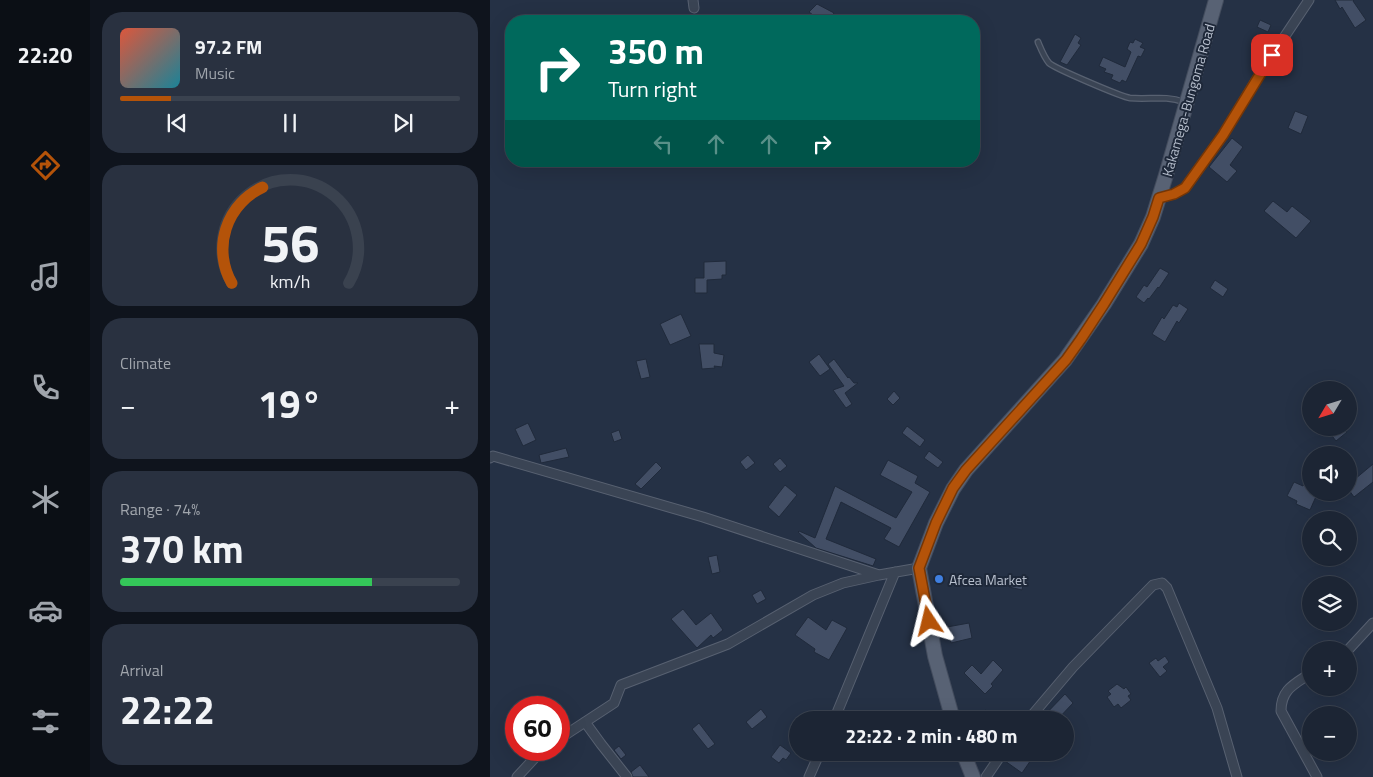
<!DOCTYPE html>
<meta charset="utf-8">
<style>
body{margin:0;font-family:"Titillium Web",sans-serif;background:#293140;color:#f1f3f6;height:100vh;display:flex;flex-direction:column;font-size:19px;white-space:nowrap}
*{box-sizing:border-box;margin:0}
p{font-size:16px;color:#a0a5ac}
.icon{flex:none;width:28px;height:28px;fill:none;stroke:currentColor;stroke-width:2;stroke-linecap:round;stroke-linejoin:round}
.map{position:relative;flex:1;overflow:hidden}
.panel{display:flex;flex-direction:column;gap:12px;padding:12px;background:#0f141d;width:400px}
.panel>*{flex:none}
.top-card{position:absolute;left:15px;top:15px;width:475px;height:152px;border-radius:20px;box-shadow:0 5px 20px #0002,0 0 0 1px #3a424f;background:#00695c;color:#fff;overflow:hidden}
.needle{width:32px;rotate:232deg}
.buttons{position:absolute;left:812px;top:381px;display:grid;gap:10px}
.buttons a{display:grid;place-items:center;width:55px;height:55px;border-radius:50%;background:#1c2534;box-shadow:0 5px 20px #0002,0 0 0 1px #3a424f;font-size:25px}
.speed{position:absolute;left:15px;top:696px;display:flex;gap:10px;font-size:25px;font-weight:700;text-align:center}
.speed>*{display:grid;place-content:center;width:65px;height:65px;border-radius:50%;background:#1c2534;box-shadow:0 5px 20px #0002,0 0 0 1px #3a424f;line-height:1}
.speed .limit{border:8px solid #d22;background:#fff;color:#111}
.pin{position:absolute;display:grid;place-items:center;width:42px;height:42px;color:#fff;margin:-21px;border-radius:10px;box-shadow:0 2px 8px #0006}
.me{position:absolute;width:55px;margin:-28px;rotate:350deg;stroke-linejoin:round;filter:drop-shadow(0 0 4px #0008)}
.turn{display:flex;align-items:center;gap:18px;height:105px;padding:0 20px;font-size:22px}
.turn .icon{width:65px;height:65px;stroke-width:2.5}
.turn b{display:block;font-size:35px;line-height:42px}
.lanes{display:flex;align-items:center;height:48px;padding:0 20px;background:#0003;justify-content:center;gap:25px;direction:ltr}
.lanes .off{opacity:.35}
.big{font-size:38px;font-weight:700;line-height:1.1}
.panel .widget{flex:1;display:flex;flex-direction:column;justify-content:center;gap:8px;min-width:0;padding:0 18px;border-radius:20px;background:#293140}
.panel .dial{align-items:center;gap:0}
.dial svg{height:130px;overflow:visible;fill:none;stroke:#3a424f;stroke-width:7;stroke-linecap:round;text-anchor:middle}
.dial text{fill:#f1f3f6;stroke:none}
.song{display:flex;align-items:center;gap:15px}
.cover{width:60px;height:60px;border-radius:8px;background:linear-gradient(135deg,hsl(10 70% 55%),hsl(190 70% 35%))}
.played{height:5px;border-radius:2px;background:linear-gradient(90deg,#b45309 15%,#3a424f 15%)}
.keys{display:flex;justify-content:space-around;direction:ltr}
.heat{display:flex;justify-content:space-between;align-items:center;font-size:28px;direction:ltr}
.charge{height:8px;border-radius:4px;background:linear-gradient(90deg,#34c759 74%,#3a424f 0)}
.trip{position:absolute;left:299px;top:711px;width:285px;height:50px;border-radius:25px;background:#1c2534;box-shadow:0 5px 20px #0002,0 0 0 1px #3a424f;font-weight:700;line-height:50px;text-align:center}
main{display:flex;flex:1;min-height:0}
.tabs{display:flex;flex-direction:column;width:90px;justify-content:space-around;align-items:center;background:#0b0f15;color:#a0a5ac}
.tabs .icon{width:35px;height:35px}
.tabs .on{color:#b45309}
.tabs b{font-size:22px;color:#f1f3f6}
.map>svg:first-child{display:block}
</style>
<main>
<nav class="tabs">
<b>22:20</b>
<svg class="icon on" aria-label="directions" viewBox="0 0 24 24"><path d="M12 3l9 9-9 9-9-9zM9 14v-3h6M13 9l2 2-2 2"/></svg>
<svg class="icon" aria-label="music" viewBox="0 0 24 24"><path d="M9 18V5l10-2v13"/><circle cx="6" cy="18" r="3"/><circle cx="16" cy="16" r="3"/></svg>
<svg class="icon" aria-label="phone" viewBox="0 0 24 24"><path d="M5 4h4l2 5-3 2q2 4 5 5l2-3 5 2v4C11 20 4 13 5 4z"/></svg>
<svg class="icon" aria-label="climate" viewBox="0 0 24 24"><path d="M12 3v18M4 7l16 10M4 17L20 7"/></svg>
<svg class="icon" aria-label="car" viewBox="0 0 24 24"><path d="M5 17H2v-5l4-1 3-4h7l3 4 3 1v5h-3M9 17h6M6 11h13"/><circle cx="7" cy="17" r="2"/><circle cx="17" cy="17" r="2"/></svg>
<svg class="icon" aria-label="filters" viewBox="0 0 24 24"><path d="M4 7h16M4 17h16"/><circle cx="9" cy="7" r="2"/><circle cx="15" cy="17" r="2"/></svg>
</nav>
<section class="panel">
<div class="widget">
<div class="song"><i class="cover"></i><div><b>97.2 FM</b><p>Music</p></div></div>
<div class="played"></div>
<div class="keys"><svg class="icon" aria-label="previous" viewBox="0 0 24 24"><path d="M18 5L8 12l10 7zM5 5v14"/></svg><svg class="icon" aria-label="pause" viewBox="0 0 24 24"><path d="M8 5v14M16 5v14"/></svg><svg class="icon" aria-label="next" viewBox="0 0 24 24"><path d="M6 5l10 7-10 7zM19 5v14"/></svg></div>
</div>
<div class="widget dial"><svg viewBox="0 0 100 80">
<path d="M14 69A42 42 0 1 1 86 69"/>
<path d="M14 69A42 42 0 0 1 33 10" stroke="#b45309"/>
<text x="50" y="56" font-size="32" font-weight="700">56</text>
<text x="50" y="72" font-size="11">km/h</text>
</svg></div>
<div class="widget"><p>Climate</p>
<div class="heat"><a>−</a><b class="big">19°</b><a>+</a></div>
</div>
<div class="widget"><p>Range · 74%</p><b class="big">370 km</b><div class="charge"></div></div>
<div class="widget"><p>Arrival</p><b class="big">22:22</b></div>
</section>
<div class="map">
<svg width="883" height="777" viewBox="0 0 883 777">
<rect width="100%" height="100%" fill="#253145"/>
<path fill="#424e65" stroke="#202a3b" d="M845,0H864L863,1L876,20L865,28L852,7L850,9Z
M327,4L344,13L338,21H331L319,12Z
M770,20L781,25L778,32L767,27Z
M585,34L591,38L588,43L591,45L577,65L570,62Z
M645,39L653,43L650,47L655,49L651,57L648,56L636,82L632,80L630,83L621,79L623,75L614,72L616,69L609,66L613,57L635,67L641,52L637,49L640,42L643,43Z
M805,111L818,116L811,134L798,128Z
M742,138L753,147L740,165L747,171L737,182L719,167Z
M783,201L797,212L802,206L821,221L806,238L774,211Z
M236,261V275H232V279L217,280V293H205V278H214V262Z
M670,268L679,273L669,288L668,287L659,299L658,298L654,303L646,297L654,285L657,287Z
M725,280L738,289L733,297L720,288Z
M689,303L698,309L689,323L687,321L675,342L662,334L672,317L674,319L683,305L687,307Z
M191,314L201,336L180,345L170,324Z
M209,344H224V353L234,355L232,367L224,366L225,368L212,369Z
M329,354L340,369L330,376L319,362Z
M156,359L160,377L151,379L146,361Z
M344,359L358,378L359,377L364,383H368L355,393L362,404L356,408L343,390L354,386L338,364Z
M404,391L410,398L403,405L397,399Z
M38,423L46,440L33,446L25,429Z
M417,426L435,440L430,447L412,433Z
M836,428H854L857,432L846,441Z
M129,430L132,439L124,442L121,433Z
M76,448L79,457L51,463L49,455Z
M439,451L453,462L448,468L434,458Z
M258,455L265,463L256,470L250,462Z
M290,458L297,466L290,472L283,464Z
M398,460L428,476L425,483L440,492L409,547L394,539L401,528L351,502L336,539L386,559L383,566L326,548L308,532L309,531L325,538L345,486L406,518L422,492L390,475Z
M166,462L172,468L151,489L145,484Z
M883,464V482L864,497L859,490V484Z
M804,482L813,486L815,482L821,485V492H828L820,510L806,504L807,501L797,496Z
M295,485L307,495L289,517L278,507Z
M227,555L230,572L222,574L218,557Z
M521,578L534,580L532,590L519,587Z
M271,590L276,599L267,604L262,595Z
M193,609L206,625L221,613L233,630L223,638L221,635L207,648L181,619Z
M318,617L336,630L342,620L357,628L339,660L324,652L325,649L305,635Z
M479,623L482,638L461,643L457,627Z
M675,656L679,662L673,667L677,671L670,677L659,663L666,658L668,661Z
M503,660L513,670L501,684L503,686L495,694L474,673L482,665L491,674Z
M627,684L634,689L636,687L641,694L638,696L641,700L631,708L628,704L624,707L617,697L621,694L618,691Z
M575,694L583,703L567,720H550Z
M271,709L277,717L262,729L256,722Z
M496,710L501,720H478Z
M209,723L225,744L218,749L202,729Z
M290,745L301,753L296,760L293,758L289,763L281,757Z
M129,746L136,755L131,759L124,750Z
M521,752H538L543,757L532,773L515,761Z
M150,765L159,777H143L141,772Z"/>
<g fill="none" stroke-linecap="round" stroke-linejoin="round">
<defs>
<path id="service" d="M548,42C551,49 554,57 559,63C564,68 632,97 640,98C660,100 674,95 694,102"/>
<path id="minor" d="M203,0L204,8
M669,198L684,194L695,188L733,135L773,69L819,0
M0,458L3,456L213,517L389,575
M858,650L883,623
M821,673C805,684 791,689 791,711L827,777
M344,720L405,572
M538,720L583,667L663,585L672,583L677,588L727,708L747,777
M95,722L111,744L137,777
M69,739L124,703L131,685L238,644L323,595L353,583L389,575L429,568
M27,777L52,750
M319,777L330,752
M496,777L513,752"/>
<path id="primary" d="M463,720L445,656L429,568L446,523L463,489L476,470L575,360L614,304L651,244L663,217L676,175L726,0
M473,752L483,777"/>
</defs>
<use href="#service" stroke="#586171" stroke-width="7"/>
<use href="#minor" stroke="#586171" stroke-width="11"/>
<use href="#primary" stroke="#434c5d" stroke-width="16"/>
<use href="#service" stroke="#3a4454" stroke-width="4.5"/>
<use href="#minor" stroke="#3a4454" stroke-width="9"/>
<use href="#primary" stroke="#586274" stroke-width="14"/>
</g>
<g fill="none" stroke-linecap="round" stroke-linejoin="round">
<defs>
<path id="route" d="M439,621L429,568L446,523L463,488L476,470L576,360L591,339L614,304L651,244L663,217L669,198L684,194L695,188L733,135L782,55"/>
</defs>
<use href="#route" stroke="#753606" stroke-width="12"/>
<use href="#route" stroke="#b45309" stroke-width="9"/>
</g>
<circle fill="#3f7fe0" stroke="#1e2839" stroke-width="2" cx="449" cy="579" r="5"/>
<g text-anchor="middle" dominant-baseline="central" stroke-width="4" stroke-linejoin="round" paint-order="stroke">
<g font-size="14" fill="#b7bfcd" stroke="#1e2839">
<text transform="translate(698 100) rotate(-74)">Kakamega-Bungoma Road</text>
</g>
<g font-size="14" fill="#b7bfcd" stroke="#1e2839" text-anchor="start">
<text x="459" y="579">Afcea Market</text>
</g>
</g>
</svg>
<div class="buttons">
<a><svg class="needle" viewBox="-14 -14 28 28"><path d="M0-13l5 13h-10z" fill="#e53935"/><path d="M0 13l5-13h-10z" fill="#a0a5ac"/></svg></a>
<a><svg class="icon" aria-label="sound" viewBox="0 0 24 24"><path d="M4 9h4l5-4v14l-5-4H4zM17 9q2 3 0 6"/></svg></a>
<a><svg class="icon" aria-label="search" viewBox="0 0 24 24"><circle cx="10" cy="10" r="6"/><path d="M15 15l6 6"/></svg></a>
<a><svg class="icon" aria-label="layers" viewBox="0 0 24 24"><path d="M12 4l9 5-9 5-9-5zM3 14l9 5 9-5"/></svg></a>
<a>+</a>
<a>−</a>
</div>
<div class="speed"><div class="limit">60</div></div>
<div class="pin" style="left:782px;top:55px;background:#d93025"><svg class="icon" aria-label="arrive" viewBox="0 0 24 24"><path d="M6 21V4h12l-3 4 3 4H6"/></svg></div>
<svg class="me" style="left:439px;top:621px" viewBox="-20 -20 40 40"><path d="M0-17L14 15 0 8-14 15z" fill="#b45309" stroke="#fff" stroke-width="4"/></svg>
<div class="trip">22:22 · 2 min · 480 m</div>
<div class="top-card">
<div class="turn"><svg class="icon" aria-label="right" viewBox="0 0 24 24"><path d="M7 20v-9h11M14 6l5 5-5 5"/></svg><div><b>350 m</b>Turn right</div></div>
<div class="lanes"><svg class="icon off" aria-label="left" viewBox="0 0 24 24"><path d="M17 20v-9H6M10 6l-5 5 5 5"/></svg><svg class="icon off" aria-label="ahead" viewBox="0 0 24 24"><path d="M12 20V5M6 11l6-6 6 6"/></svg><svg class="icon off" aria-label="ahead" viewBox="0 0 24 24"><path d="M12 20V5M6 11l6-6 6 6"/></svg><svg class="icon" aria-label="right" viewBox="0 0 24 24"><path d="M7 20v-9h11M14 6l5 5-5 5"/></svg></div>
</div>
</div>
</main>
